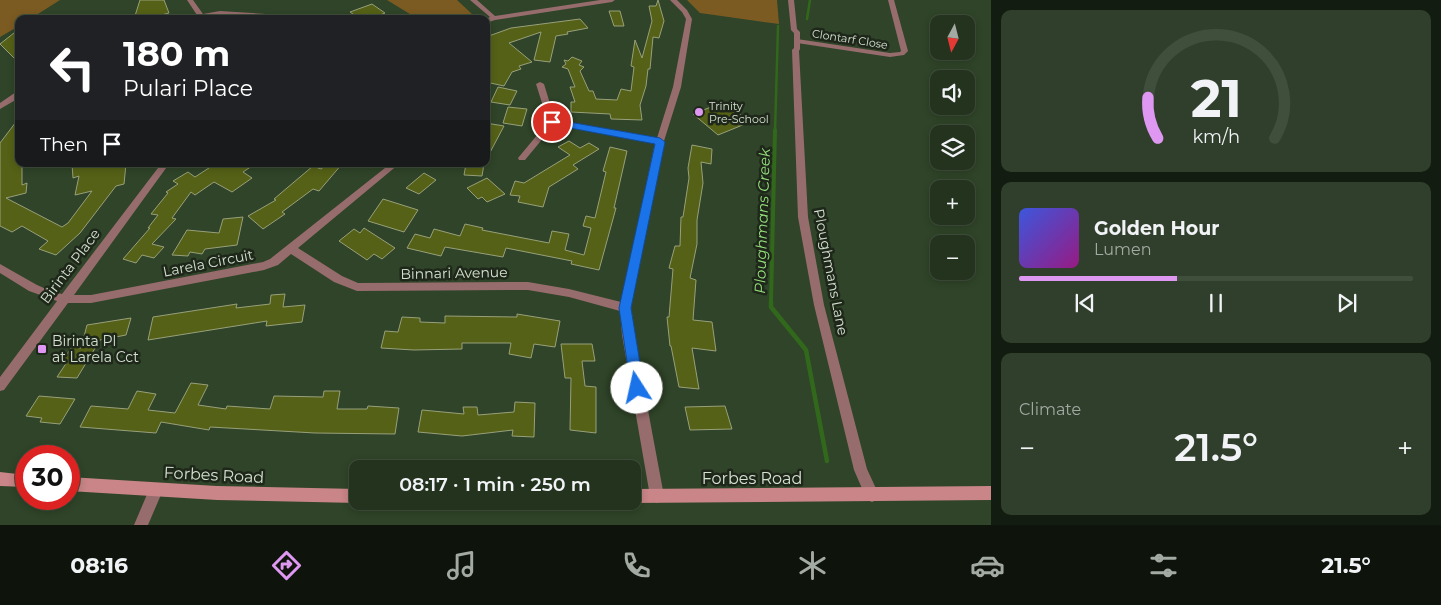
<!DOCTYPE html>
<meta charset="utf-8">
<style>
body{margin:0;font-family:Montserrat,sans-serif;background:#2f3f2b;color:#f1f3f6;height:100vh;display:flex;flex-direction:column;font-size:19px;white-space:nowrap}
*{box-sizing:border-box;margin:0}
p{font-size:16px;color:#a3aaa4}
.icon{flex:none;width:28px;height:28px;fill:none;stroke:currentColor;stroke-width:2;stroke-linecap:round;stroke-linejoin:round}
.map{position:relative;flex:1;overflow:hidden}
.details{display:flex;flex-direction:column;gap:10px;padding:10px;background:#131c10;width:450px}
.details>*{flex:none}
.hud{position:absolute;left:15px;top:15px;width:475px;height:152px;border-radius:10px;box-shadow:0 2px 8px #0003,0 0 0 1px #404e3c;background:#202124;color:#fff;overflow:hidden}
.needle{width:32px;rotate:187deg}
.buttons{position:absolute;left:930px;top:15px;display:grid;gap:10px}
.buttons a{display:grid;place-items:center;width:45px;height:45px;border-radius:10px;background:#23331e;box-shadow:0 2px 8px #0003,0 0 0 1px #404e3c;font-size:25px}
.speed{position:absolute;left:15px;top:445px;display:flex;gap:10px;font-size:25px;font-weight:700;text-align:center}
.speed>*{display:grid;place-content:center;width:65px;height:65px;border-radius:50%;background:#23331e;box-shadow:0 2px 8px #0003,0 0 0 1px #404e3c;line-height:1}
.speed .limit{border:8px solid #d22;background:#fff;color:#111}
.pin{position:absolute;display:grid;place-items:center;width:42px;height:42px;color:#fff;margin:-21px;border:2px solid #fff;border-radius:50%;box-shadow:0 1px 5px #0007}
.me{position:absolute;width:55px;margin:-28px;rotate:350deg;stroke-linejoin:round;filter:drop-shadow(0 0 4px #0008)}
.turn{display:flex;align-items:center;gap:18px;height:105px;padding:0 25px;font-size:22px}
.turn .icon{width:65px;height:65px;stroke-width:2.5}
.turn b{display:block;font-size:35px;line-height:42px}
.then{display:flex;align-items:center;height:48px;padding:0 25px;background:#0003;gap:10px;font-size:19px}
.big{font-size:38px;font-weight:600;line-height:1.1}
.details .card{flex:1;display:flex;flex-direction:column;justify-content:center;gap:8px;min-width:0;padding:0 18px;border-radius:10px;background:#2f3f2b}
.details .dial{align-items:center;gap:0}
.dial svg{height:130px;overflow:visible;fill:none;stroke:#404e3c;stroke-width:7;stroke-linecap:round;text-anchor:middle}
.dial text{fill:#f1f3f6;stroke:none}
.song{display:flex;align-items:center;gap:15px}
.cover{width:60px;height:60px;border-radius:8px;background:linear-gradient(135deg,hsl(230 70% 55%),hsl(310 70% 35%))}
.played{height:5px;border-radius:2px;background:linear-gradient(90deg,#de98f2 40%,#404e3c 40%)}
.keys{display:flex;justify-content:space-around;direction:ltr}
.heat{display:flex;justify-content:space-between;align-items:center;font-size:28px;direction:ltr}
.trip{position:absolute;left:349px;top:460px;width:292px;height:50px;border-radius:10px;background:#23331e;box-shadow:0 2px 8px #0003,0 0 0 1px #404e3c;font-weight:600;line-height:50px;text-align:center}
.menu{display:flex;height:80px;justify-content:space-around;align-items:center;background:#0e140c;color:#a3aaa4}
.menu .icon{width:35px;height:35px}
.menu .active{color:#de98f2}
.menu b{font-size:22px;color:#f1f3f6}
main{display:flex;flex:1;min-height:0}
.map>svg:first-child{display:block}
</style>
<main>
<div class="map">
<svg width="991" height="525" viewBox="0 0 991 525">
<rect width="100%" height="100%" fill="#2f4428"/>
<path fill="#7c5b22" d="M0,0H60L30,19H19V26L0,37Z
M387,0H457L473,15L471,19H418Z
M687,0H777L779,24L700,13Z"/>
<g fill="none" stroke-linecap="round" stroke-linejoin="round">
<path stroke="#31681c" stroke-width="2.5" d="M807,19L810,0
M775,132L778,26"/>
<path stroke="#31681c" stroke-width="4" d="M771,302L775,130"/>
<path stroke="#31681c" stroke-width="4.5" d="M771,301V307L806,350L827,461"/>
</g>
<path fill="#556116" stroke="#98a07b" d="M140,0H164L169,13L146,19H134Z
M658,0L664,21L659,38L653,37L650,69H648L646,86L640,105L642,120L611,119L610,114L571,112V102H575L570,87H575L568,69L562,67L566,64L564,60L568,61L572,57L582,61L579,65L584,67L580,71L589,91H593L596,99L617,100L621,89L631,91L634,67L631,66L635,40L642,58L652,21L649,6H656Z
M372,4L385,13L370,19H360L350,12Z
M609,11H620L624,26H614Z
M580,19L588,28L567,32L568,34L556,36L550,62L534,60L541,32L509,43L532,62L519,66L521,69L512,72L504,86L486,82V37L511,28Z
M19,29V63L0,44Z
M498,87L517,91L510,105L491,102Z
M724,102L750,122L718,135L693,114Z
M508,107L527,109L522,126L503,123Z
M19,118V164H22V185L27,183L26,193L6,198L62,227L68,223L92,191L75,195L79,176L73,178L72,164H126L124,184L116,186L80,233L56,255L39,249L48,241L22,226L12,232L0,226V143Z
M486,123L504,126L486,160Z
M569,141L580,148L589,143L599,149L573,165L578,169L549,187L543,207L518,202L520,196L510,195L515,181L524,183L570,155L558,147Z
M692,145L712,149L711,164L701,162L703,183L697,220V244L690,278L696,280L693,320L712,322L716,351L692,348L699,389L679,387L671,346H670L667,317H669L673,269L669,268L675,246H680L681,217H683L689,178L688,168Z
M610,147L627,151L614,208H616L599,270L571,264L572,261L506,248L503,257L445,247L441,256L407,248L415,234L430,238L434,229L460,236L465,224L483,228L482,230L549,243L552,231L569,234L565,250L584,255L591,228L583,226L586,216L595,218L606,172L603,171Z
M215,164H255L243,172L252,178L232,192L214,182L195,195L191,192L172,218L176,219L152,244L164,247L154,258L142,255L136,263L123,259L150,228H148L158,215L151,214L168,193L166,192L178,184L173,181L188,172L195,177Z
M327,164H342L319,191L313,189L282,212L285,214L263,229L248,216L276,200L274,199L313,166L321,169Z
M466,164H484L482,176L464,175Z
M424,173L436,180L419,194L406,188Z
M487,178L505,194L487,202L482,197L478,199L467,188Z
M383,199L418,210L404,232L368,221Z
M243,217L237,245L205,249L202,254L190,252L188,256L172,255L187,230L219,233L223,219Z
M364,228L395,248L382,259L374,254L367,260L339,241L354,229L360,233Z
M285,294L283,307L305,305L302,322L266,326L267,321L148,340L153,317L237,304L236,308L270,304L271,295Z
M517,314L560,321L555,347L534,344L531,358L509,354L511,343H462V349L414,350L381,348L385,331L398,332L402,317L420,318V322L445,323V316L517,317Z
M131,318L126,335L100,340L77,378L57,377L67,362L62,361L72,347L81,348L87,325Z
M561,344H592L595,361H582L585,386L596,387V433L570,430L571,378H565Z
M191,383L208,385L198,405L226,409L227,406L270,409L274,396L323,397L324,391H340L337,409H367L368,406L399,408L395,434L315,433L210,427L209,430L161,422L156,433L80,427L91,406L128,409L137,391L156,394L148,410L175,413Z
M39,396L75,399L60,424L40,422L42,418L26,416Z
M515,402L535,403L534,437L512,436L513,430L462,436L418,432L422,410L464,414L463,407H477L478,415L514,412Z
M725,406L732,429L690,430L685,407Z"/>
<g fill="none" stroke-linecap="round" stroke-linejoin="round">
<path fill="#976c6d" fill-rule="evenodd" d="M187,0H193L203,14L220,11L312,17L315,19H279L220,15L200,19H186L197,15Z
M470,0H477L495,16L600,0H615L612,2L495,20L486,23V19L490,17Z
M670,0H677L687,10L692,19L681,87L664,141L630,308L634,335L664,496L662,501L657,503L652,501L650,496L622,335L620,311L569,297L528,290L357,291L334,282L291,254L278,265L264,270L91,303H68L4,390L0,391V377L57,301L29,291L0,273V264L37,285L53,292L62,294L161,164H169L74,295H91L263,262L270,259L390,164H399L298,248L342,276L358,283L528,282L569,289L621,302L655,143L554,125L525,160H519L518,158L548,122L536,84L540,82L544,84L555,120L657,138L673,87L686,19L682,12Z
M888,0H894L908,51L904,55L890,57L797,43L794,41L797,39L890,53L900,52L901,51Z
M16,92H19V98L0,109V103Z
M156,483L161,485L163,490L148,525H134L151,485Z"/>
<path fill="#976c6d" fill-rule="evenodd" d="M788,0H794L797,29L800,32V49L799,51L808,217L824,305L867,469L879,495L877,500L872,502L867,500L854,470L814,305L798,217L792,50L794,48V33L791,30Z"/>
<path fill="#c98587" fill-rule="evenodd" d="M0,472L26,475V487L0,486Z
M69,477L217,486L358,489V501H361L358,503L217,500L69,491Z
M991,486V500L632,503L629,501H632V489Z"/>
</g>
<path fill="#1a73e8" stroke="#114b97" d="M552,119L660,138L665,142L631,308L644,388L642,393L637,394L632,393L631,388L619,308L655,144L549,124V120Z"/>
<g fill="#de98f2" stroke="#1e271a" stroke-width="2">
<circle cx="699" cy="112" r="5"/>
<rect x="37" y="344" width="10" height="10" rx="2.5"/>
</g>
<g text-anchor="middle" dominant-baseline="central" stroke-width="5" stroke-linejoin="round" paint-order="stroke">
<g font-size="11" fill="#d4e1d0" stroke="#1e271a">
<text transform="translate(850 39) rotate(9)">Clontarf Close</text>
</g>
<g font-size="11" fill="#d4e1d0" stroke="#1e271a" text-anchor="start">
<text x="709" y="106">Trinity<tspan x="709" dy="13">Pre-School</tspan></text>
</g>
<g font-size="14" fill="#d4e1d0" stroke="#1e271a">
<text transform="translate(208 263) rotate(-11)">Larela Circuit</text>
<text transform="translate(70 266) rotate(-53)">Birinta Place</text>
<text transform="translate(831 272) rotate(79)">Ploughmans Lane</text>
<text transform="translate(454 273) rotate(-1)">Binnari Avenue</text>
</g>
<g font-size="14" fill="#d4e1d0" stroke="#1e271a" text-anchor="start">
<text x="52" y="341">Birinta Pl<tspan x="52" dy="16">at Larela Cct</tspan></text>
</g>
<g font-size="15" font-style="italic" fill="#95e07c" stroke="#1e271a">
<text transform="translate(762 221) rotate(-88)">Ploughmans Creek</text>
</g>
<g font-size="16" fill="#d4e1d0" stroke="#1e271a">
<text transform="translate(214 475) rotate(3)">Forbes Road</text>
<text x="752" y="478">Forbes Road</text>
</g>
</g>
</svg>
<div class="buttons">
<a><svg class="needle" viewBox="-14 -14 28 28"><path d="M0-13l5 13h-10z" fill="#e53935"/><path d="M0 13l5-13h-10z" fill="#a3aaa4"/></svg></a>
<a><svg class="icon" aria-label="sound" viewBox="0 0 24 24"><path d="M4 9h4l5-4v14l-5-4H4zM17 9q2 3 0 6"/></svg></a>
<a><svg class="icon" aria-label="layers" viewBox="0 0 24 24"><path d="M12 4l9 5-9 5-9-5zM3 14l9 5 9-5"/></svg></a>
<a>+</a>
<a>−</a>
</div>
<div class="speed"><div class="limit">30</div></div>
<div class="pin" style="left:552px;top:122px;background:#d93025"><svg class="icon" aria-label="arrive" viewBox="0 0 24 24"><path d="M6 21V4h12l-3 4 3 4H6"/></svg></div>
<svg class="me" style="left:637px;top:388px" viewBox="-20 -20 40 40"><circle r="19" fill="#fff"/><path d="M0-13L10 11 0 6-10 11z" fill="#1a73e8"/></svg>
<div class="trip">08:17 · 1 min · 250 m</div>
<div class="hud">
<div class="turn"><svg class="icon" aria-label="left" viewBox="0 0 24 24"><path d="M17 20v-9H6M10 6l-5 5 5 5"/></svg><div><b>180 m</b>Pulari Place</div></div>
<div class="then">Then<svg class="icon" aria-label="arrive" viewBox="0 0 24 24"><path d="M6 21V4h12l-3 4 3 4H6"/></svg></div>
</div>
</div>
<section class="details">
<div class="card dial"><svg viewBox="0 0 100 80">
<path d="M14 69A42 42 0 1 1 86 69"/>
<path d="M14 69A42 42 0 0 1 8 44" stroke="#de98f2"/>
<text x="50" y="56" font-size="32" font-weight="700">21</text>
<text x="50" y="72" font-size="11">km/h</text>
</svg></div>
<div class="card">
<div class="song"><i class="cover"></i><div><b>Golden Hour</b><p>Lumen</p></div></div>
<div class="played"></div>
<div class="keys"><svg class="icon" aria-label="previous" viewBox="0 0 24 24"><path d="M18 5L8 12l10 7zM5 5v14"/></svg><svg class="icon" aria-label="pause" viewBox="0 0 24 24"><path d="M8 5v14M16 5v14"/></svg><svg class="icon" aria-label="next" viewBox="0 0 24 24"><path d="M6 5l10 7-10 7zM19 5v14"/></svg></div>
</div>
<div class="card"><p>Climate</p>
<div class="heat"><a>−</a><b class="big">21.5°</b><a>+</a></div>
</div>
</section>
</main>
<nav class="menu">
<b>08:16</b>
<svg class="icon active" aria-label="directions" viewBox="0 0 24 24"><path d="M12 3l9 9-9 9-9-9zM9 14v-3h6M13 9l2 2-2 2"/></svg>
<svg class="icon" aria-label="music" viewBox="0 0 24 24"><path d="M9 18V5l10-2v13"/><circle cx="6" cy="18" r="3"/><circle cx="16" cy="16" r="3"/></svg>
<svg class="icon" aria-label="phone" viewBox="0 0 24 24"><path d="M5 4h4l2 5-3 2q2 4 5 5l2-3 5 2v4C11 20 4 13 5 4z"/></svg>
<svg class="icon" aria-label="climate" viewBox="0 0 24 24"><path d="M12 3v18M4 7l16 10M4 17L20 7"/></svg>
<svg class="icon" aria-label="car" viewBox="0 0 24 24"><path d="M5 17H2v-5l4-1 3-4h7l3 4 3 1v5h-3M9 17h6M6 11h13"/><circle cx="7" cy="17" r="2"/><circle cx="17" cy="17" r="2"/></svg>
<svg class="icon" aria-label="filters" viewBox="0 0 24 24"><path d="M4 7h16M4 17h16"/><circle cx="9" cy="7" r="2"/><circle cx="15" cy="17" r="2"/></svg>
<b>21.5°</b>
</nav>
